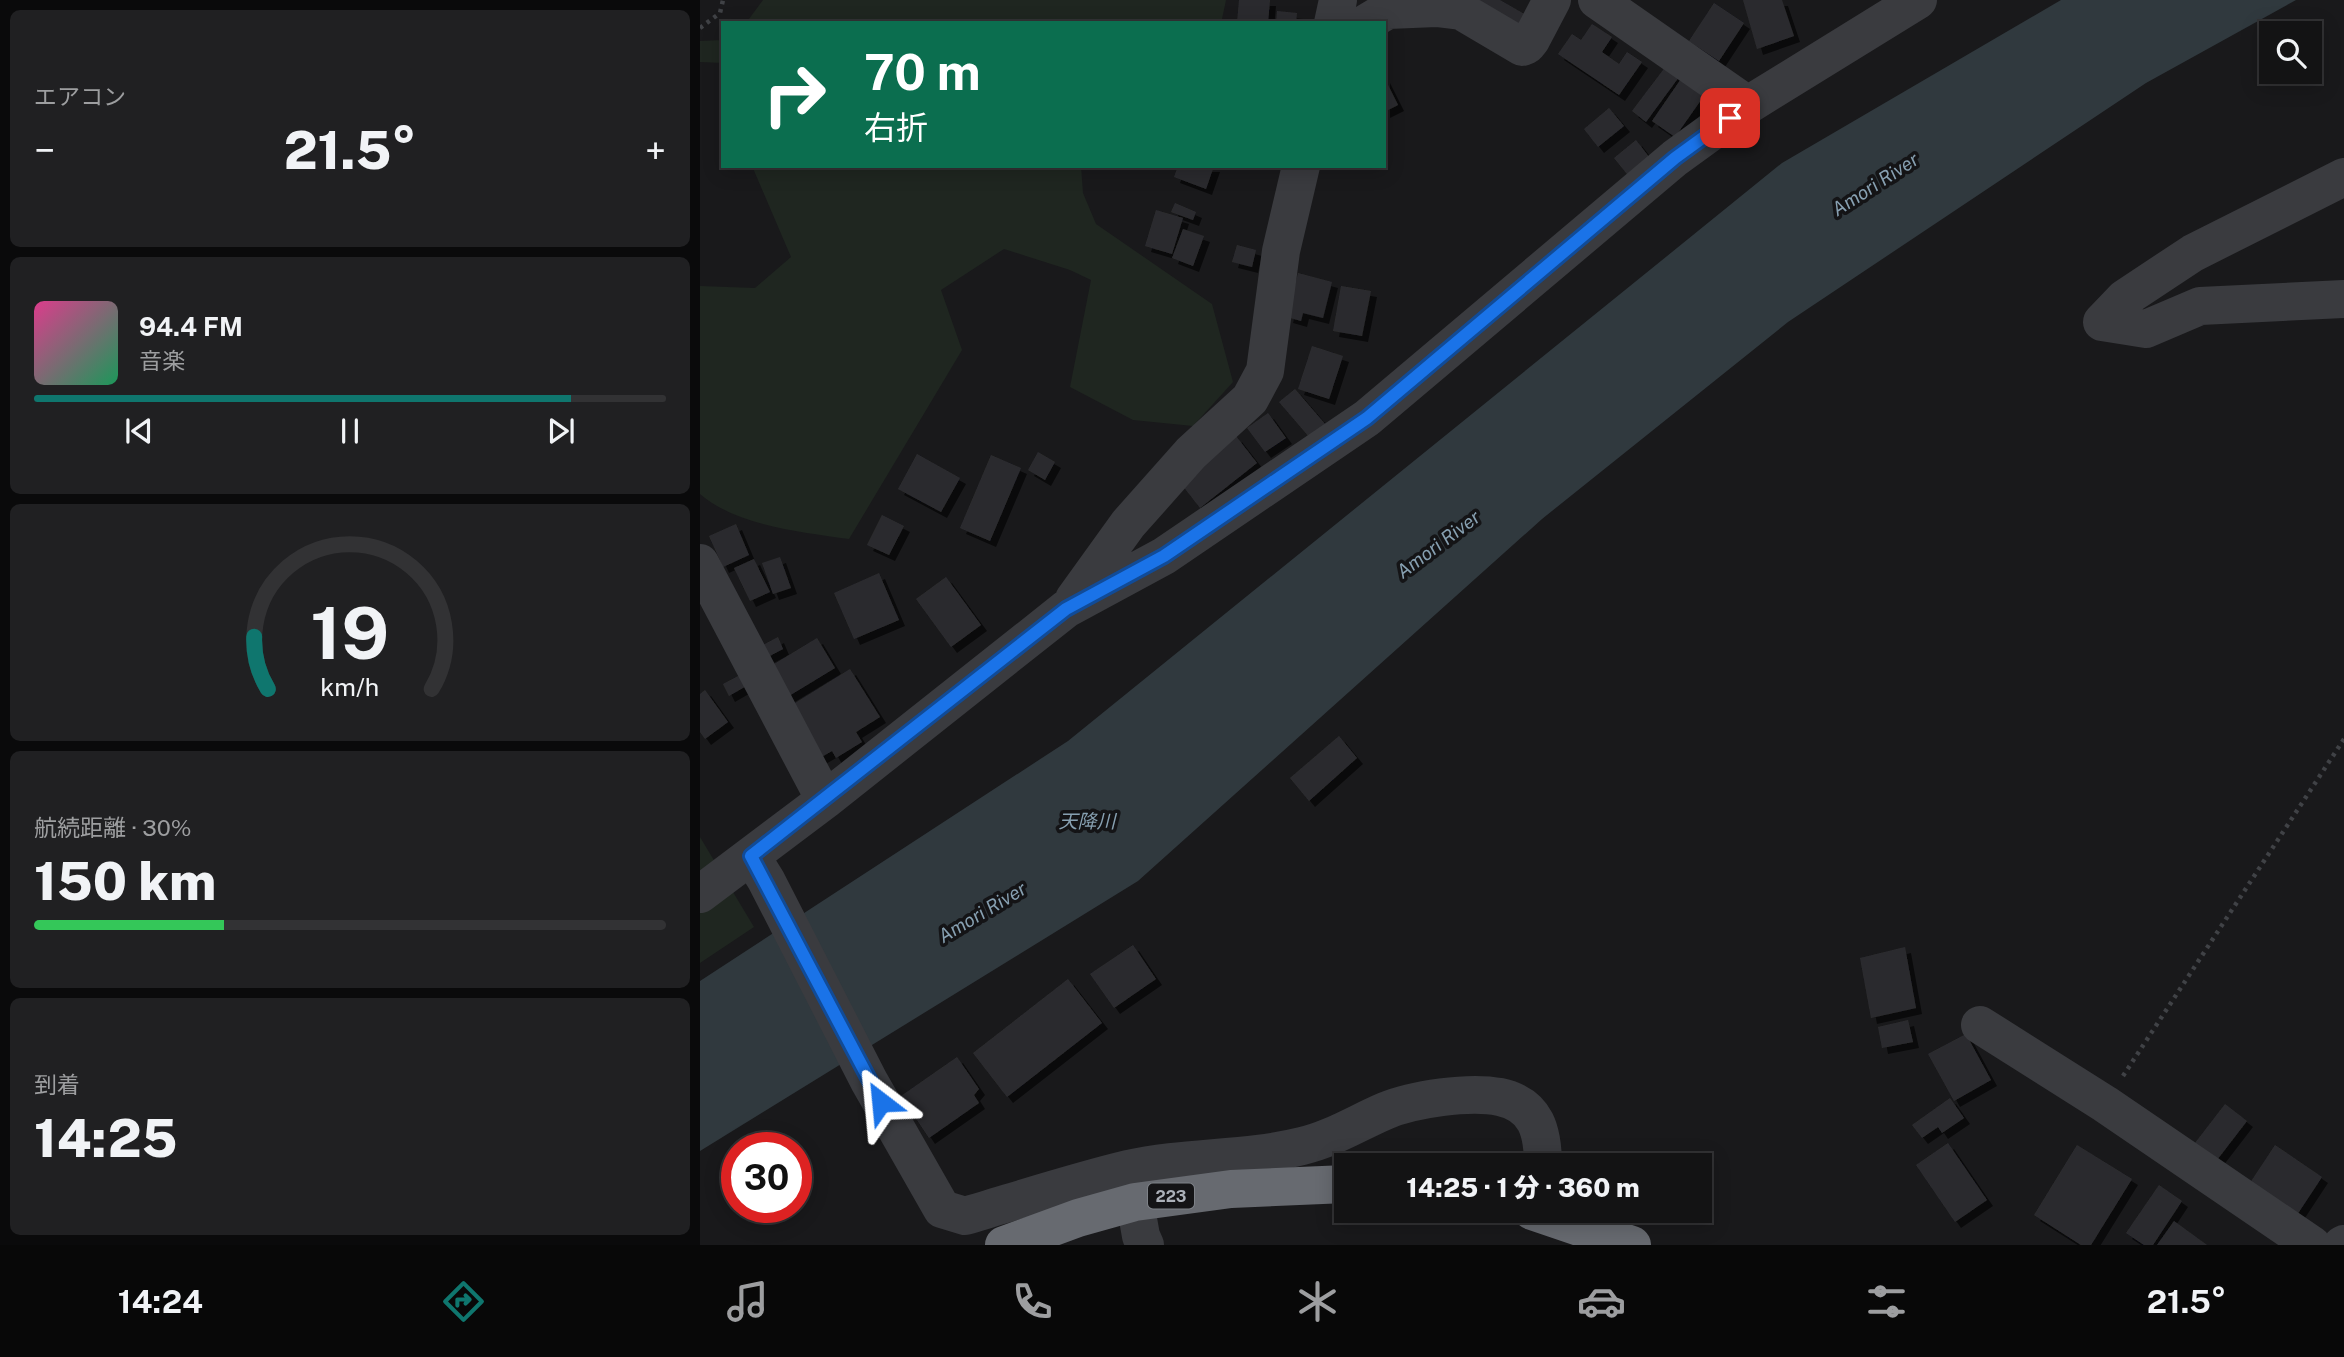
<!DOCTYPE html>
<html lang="ja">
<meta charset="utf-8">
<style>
body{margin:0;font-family:"Public Sans","Noto Sans JP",sans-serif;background:#202022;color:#f1f3f6;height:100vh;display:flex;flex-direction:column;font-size:26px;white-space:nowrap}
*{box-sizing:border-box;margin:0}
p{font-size:23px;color:#9d9ea0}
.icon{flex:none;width:38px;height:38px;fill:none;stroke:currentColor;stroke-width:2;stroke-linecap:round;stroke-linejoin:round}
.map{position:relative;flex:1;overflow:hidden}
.details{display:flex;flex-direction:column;gap:10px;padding:10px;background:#0a0a0b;width:700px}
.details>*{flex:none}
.banner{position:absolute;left:21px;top:21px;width:665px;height:147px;border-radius:0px;box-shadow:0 4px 18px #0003,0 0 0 2px #323234;background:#0b6e4f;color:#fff;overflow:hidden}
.buttons{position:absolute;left:1559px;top:21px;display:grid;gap:14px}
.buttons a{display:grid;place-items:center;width:63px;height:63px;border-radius:0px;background:#131314;box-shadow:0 4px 18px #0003,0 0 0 2px #323234;font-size:35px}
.speed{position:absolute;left:21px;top:1132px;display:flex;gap:14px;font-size:35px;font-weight:700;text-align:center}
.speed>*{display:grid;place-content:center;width:91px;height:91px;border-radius:50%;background:#131314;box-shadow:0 4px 18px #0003,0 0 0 2px #323234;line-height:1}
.speed .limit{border:10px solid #d22;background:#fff;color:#111}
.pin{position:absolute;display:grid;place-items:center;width:60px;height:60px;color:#fff;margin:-30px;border-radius:14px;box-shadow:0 4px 10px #0006}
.me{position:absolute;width:77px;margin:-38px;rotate:331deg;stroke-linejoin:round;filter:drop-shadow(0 0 5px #0008)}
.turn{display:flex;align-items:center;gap:24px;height:147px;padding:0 28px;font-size:32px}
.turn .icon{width:91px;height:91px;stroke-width:2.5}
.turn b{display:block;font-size:49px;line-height:60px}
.big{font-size:52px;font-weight:800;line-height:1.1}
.details .widget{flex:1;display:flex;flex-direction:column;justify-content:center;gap:10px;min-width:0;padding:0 24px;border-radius:10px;background:#202022}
.details .dial{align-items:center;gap:0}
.dial svg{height:182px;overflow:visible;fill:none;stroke:#323234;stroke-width:7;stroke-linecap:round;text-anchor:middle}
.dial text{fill:#f1f3f6;stroke:none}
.song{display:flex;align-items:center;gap:21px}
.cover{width:84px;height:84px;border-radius:10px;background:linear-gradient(135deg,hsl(330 70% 55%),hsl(150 70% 35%))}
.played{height:7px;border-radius:4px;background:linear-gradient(90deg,#0f766e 85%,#323234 85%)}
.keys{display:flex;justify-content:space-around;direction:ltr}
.heat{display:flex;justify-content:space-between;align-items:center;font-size:38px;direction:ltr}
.charge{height:10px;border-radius:5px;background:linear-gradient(90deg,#34c759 30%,#323234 0)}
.trip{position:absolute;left:634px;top:1153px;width:378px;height:70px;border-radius:0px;background:#131314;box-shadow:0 4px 18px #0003,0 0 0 2px #323234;font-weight:800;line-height:70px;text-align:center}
.dock{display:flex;height:112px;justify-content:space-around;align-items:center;background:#080808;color:#9d9ea0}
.dock .icon{width:49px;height:49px}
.dock .current{color:#0f766e}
.dock b{font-size:32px;color:#f1f3f6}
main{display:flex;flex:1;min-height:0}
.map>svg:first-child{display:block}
</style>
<main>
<section class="details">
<div class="widget"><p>エアコン</p>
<div class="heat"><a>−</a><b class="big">21.5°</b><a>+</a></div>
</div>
<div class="widget">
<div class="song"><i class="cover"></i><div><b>94.4 FM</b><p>音楽</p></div></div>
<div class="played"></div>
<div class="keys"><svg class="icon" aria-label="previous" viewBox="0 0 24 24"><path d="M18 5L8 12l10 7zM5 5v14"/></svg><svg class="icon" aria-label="pause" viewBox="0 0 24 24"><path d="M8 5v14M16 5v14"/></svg><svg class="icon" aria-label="next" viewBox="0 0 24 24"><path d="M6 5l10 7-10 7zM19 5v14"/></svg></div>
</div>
<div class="widget dial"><svg viewBox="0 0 100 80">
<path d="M14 69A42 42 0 1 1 86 69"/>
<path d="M14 69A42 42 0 0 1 8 46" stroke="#0f766e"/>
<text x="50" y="56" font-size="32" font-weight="700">19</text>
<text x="50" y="72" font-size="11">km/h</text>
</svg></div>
<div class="widget"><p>航続距離 · 30%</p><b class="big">150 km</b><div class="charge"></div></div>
<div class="widget"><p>到着</p><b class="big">14:25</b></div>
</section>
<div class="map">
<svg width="1644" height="1245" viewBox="0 0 1644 1245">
<defs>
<filter id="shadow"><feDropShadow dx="6" dy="6" stdDeviation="0" flood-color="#0009"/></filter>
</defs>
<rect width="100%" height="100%" fill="#19191b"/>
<path fill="#1f2620" d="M63,0H526L522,19L509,23H46Z
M23,40V63L0,62V41Z
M52,166H381L383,193L396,224L512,304L533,382L493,426L433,420L370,387L391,280L370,270L304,249L241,290L262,350L149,539C102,532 37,526 0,494V286L55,288L91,257Z
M0,837L54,927L0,963Z"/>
<path fill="#30393e" d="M1361,0H1596L1446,83L1088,322L842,519L438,881L0,1151V981L368,741L1082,163Z"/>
<path fill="#2c2c2f" filter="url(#shadow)" d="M539,0H570L568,23H537Z
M774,0H800L833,19L824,36Z
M1043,0H1082L1094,36L1057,49Z
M1014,3L1044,23L1019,61L989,41Z
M577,11L597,13L596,23H576Z
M892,24L912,37L902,52L919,64L927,52L942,62L919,95L858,54L872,34L881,40Z
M966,66L979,77L946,122L932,111Z
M983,76L1006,93L975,137L952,121Z
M684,77L698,105L684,112Z
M909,108L924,126L898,147L884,129Z
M936,140L953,162L931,179L914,158Z
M478,166H514L506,189L474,177Z
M475,203L496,212L493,220L471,212Z
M456,210L483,218L472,254L445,246Z
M483,229L504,236L493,266L472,258Z
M537,245L556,250L552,267L532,262Z
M598,273L632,282L623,318L603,313L601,321L587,317Z
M641,286L671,291L662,336L633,331Z
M612,346L643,356L629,399L598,389Z
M595,389L626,425L610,438L579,402Z
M568,413L586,438L565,452L547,428Z
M536,436L557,463L500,508L479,481Z
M338,452L355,462L345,480L328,470Z
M217,454L260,478L241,512L198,489Z
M291,455L321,468L290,541L260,528Z
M182,515L204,526L189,555L167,545Z
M36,524L49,555L23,567L9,536Z
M80,557L91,588L73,594L62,563Z
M54,559L70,592L50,601L34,568Z
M179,573L199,620L154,639L134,593Z
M246,577L281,625L251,647L216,599Z
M78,637L83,649L66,658L61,646Z
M117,638L135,668L84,699L66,669Z
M150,669L180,717L156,732L162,742L136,758L132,751L118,759L87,708Z
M42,674L48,685L29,696L23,684Z
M5,690L28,722L5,739L0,732V694Z
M639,736L657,758L609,801L590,778Z
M433,945L456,979L414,1008L390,974Z
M1205,947L1216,1008L1171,1018L1160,958Z
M368,979L402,1023L307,1097L273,1053Z
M1208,1020L1213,1042L1182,1048L1178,1027Z
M1266,1034L1291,1080L1254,1101L1228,1054Z
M257,1057L279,1089L274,1095L279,1103L229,1138L201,1096Z
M1250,1098L1264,1118L1242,1133L1238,1127L1222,1138L1212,1125Z
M1525,1104L1547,1121L1517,1160L1495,1143Z
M1248,1143L1287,1200L1255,1222L1216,1165Z
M1377,1145L1432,1179L1391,1245H1381L1334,1215Z
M1575,1145L1622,1177L1595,1218L1548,1186Z
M1459,1185L1482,1201L1453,1245H1444L1426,1233Z
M1474,1221L1507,1245H1457Z"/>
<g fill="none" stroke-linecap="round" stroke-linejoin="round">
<path stroke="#404246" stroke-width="4.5" stroke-dasharray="3.5 5" stroke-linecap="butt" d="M0,28L20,13L23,0
M1423,1076L1644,739"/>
<path stroke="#3a3b3f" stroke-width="38" d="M897,0L1048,105
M633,23L638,0
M666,23L688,10L736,8L761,11L822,47L827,45L831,40L852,0
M1644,177L1493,253L1425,298L1402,322L1446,329L1500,306L1644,299
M0,563L125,800
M374,599L428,524L491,453L550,399L565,371L581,251L601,166
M51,856L66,880L169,1081L242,1209L265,1216C319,1200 374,1182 428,1169C485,1156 546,1160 602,1146C632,1139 657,1123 685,1111C713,1099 769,1091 800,1097C837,1105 843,1132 843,1166
M0,894L125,800L366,609L464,556L667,418L975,158L1048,105L1218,0
M1280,1025L1405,1104L1612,1245
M435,1202L441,1236L445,1245
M1642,1245L1644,1244"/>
<path stroke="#676a70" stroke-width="38" d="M832,1211L932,1245
M304,1245L378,1218L435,1202L531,1189L646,1184"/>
</g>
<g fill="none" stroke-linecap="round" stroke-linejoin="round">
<defs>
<path id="route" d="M181,1102L51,856L366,609L464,556L667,418L975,158L1030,118"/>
</defs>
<use href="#route" stroke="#114b97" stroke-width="18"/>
<use href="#route" stroke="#1a73e8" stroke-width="12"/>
</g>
<g text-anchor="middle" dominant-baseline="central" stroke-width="7" stroke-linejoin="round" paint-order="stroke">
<rect fill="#141416" stroke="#7e8288" stroke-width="2" x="448" y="1183.5" width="46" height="25" rx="5"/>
<g font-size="16" font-weight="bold" fill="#acb1b9">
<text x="471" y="1196">223</text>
</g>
<g font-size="19" font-style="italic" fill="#87a0b1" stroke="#141416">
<text transform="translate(1175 184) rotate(-33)">Amori River</text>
<text transform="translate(738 544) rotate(-37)">Amori River</text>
<text x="387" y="821">天降川</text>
<text transform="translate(282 912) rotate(-31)">Amori River</text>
</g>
</g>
</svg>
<div class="buttons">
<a><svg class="icon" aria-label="search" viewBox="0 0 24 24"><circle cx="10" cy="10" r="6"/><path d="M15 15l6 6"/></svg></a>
</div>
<div class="speed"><div class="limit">30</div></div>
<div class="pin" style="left:1030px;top:118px;background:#d93025"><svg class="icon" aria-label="arrive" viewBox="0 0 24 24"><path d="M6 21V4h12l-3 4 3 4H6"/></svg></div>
<svg class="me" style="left:181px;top:1102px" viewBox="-20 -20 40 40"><path d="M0-17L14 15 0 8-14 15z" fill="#1a73e8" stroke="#fff" stroke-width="4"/></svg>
<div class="trip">14:25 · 1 分 · 360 m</div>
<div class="banner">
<div class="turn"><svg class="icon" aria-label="right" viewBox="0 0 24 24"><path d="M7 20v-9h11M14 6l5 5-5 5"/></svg><div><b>70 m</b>右折</div></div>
</div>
</div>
</main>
<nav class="dock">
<b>14:24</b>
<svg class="icon current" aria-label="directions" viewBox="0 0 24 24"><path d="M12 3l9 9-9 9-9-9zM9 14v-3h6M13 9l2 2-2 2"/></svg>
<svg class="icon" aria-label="music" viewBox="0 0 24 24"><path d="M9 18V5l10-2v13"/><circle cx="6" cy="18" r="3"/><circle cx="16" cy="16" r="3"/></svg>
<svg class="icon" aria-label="phone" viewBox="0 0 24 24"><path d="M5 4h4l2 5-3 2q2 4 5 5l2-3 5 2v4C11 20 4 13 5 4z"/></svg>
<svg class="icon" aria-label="climate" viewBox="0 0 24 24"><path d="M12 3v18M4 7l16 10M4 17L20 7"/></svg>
<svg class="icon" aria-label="car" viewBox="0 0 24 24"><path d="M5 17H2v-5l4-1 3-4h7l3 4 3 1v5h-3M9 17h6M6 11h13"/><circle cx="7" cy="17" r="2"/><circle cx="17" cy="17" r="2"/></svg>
<svg class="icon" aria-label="filters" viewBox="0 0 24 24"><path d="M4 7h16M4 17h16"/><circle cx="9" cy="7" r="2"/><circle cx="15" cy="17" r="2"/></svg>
<b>21.5°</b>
</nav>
